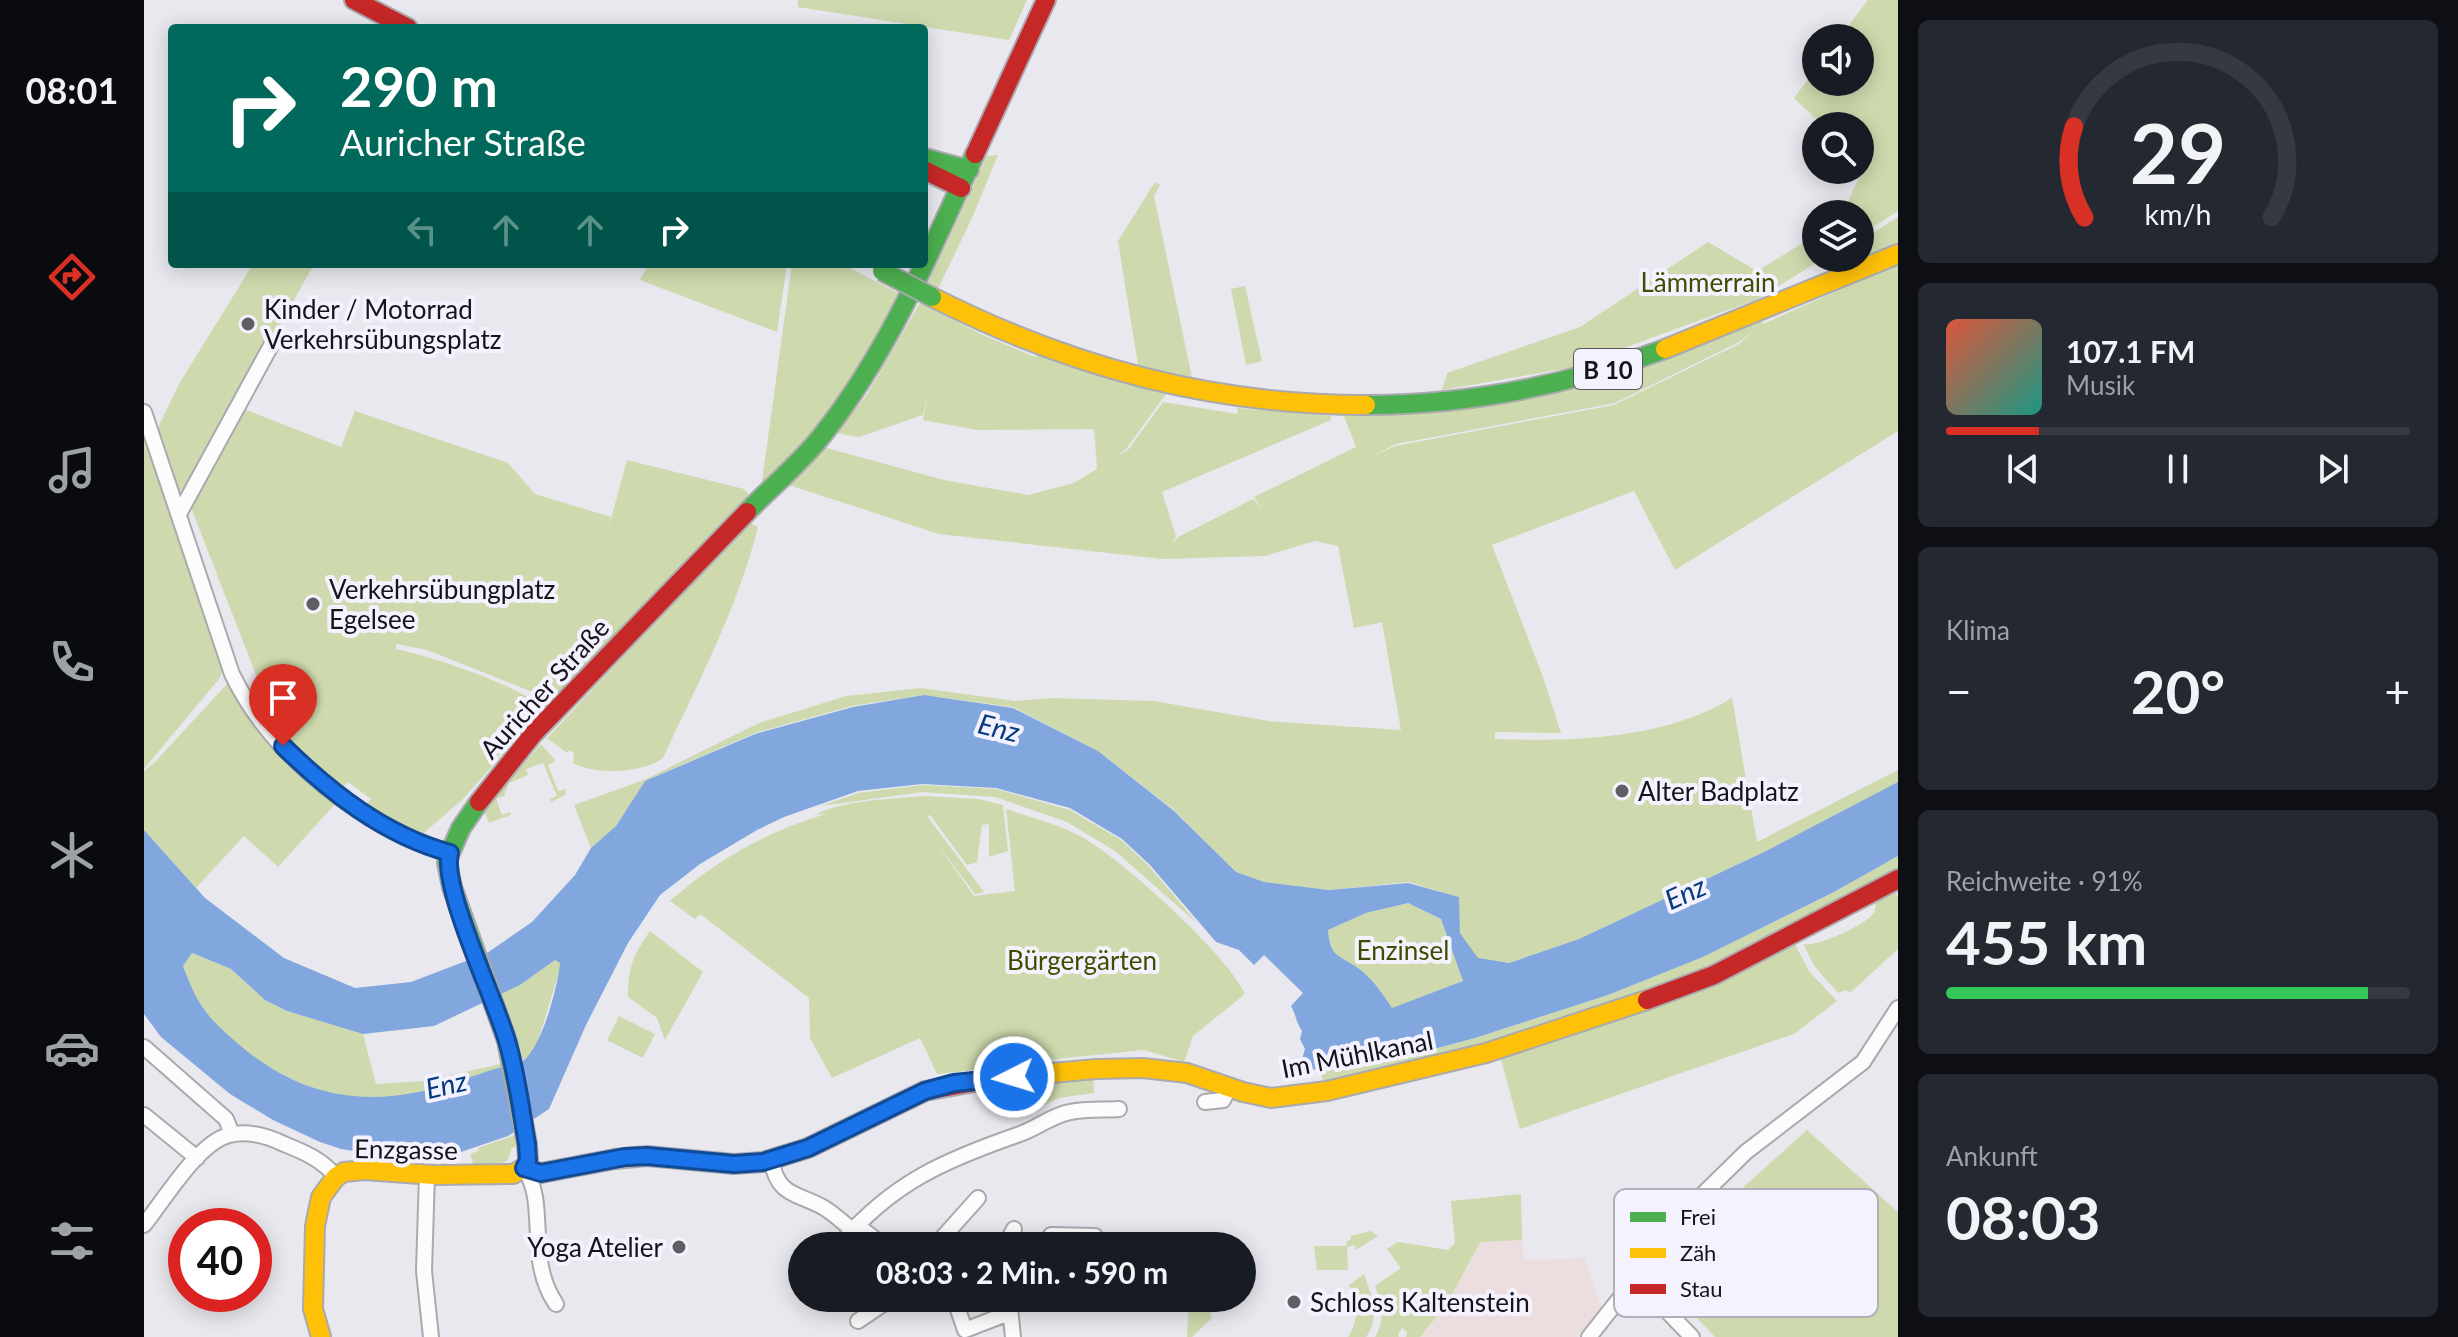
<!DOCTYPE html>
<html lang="de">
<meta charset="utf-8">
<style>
body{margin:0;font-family:Lato,sans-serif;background:#242831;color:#f1f3f6;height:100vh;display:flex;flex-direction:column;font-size:30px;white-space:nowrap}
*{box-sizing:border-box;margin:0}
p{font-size:26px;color:#9ea1a6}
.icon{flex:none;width:44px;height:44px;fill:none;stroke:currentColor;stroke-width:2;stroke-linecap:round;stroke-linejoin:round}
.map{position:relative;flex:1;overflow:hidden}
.drawer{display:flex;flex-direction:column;gap:20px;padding:20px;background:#0d0f14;width:560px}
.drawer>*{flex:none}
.top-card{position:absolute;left:24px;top:24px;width:760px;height:244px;border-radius:8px;box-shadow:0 4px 20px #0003;background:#00695c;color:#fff;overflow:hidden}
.tools{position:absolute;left:1658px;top:24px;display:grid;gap:16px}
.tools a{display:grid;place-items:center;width:72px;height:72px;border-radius:50%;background:#171b24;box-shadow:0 4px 20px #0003;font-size:40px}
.speed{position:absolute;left:24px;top:1208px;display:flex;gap:16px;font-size:40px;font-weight:700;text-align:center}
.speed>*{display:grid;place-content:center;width:104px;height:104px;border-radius:50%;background:#171b24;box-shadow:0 4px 20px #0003;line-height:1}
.speed .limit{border:12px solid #d22;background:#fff;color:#111}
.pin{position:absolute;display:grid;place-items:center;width:68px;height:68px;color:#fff;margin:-82px -34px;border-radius:50% 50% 50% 0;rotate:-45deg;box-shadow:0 0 8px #0007}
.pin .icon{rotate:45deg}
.me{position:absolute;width:88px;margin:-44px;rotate:265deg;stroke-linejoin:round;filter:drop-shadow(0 0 6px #0008)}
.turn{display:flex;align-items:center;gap:28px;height:168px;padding:0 40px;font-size:36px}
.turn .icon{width:104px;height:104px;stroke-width:2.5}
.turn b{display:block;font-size:56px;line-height:68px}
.lanes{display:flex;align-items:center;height:76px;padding:0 40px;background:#0003;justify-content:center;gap:40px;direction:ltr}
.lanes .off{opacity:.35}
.big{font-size:60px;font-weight:700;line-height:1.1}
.drawer .widget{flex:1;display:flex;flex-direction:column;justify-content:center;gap:12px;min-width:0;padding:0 28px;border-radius:12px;background:#242831}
.drawer .dial{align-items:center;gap:0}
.dial svg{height:208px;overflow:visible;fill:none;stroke:#363941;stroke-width:7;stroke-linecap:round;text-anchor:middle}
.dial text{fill:#f1f3f6;stroke:none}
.song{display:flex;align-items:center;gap:24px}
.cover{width:96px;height:96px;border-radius:12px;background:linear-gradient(135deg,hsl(10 70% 55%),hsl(170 70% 35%))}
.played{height:8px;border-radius:4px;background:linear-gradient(90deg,#d93025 20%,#363941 20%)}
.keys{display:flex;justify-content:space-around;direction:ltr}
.heat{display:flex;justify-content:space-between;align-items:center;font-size:44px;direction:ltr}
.charge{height:12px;border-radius:6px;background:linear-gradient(90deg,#34c759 91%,#363941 0)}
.trip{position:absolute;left:644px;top:1232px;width:468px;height:80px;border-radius:40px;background:#171b24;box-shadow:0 4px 20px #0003;font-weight:700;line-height:80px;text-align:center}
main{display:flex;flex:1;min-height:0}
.dock{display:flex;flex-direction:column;width:144px;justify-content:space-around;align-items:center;background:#090b0e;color:#9ea1a6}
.dock .icon{width:56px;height:56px}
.dock .on{color:#d93025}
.dock b{font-size:36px;color:#f1f3f6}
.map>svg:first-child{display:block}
</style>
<main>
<nav class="dock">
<b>08:01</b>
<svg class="icon on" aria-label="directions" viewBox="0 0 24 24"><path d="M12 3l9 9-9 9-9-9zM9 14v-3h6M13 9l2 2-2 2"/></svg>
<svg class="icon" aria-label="music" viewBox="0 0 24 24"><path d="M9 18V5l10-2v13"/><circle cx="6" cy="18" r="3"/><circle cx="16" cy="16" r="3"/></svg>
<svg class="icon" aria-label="phone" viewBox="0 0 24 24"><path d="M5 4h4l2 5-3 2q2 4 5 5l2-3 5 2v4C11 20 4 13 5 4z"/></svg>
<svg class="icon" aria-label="climate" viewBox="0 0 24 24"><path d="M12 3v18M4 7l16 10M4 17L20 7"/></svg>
<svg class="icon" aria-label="car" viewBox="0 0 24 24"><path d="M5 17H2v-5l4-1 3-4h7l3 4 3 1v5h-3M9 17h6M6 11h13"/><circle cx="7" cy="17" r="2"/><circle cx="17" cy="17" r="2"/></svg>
<svg class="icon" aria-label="filters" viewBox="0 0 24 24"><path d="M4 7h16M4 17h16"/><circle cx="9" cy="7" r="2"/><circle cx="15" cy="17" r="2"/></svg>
</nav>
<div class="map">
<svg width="1754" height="1337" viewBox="0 0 1754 1337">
<rect width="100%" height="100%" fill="#e8e8ee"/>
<path fill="#ecdede" d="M1378,1240L1380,1260L1440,1258L1459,1310L1433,1337H1276L1303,1304L1336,1242Z"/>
<path fill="#cedaae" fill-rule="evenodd" d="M654,0H883L865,40L654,7Z
M1724,0H1754V211L1716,235V214H1698L1720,167L1716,162V126H1679L1650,98L1672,69V82H1716V38H1695Z
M854,155L828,218L793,291L783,285L843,156Z
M1011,182L1016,185L1010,196L1048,378L994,365L974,241Z
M1754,217V247L1700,269L1685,260L1716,258V241Z
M1672,235V258H1680L1614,299L1425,368L1298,390L1303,373L1436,327L1564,242L1613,271Z
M109,264H170L47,486L37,491L32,490L11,434L35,384Z
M505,264H643L633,332L496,280Z
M648,264H698L758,295L723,363L671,433L621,482L618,481Z
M1754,264V431L1531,570L1490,491L1348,545L1399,677L1417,733L1351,732V739C1426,742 1522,739 1588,698L1613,842L1754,770V782L1742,790L1620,852L1435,939L1365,963L1334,959L1316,933L1314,897L1265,882L1185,890L1120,882L1091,872L1030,810L954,751L869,707L780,695L708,706L611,733L501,781L472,826L447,848L430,805L500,780L615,723L702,696L777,688L871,701L907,698L1010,701L1124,721L1257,730L1238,622L1210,628L1194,546L1171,541L1121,556L1018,559L795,534L642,484L679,447L800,480L884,495L930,483L953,469L950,429L833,430L779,420L784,393L779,415L715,437L692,433L722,396L776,303L839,335L891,357L893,355L1022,394L982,449L973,456L984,450L1019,402L1094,414L1093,408L1187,416V420L1018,492L1032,536L1029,543L1034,537L1109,499L1118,509L1110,497L1212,447L1200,416L1263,413L1617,320L1619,324ZM1611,330L1595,344L1470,405L1251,446L1225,458L1252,444L1471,403L1595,342Z
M1101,286L1118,361L1102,365L1087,289Z
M95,407L197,447L211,411L364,463L391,494L467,517L464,530L483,460L600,489L606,496C535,565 470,639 401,710L398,701L386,691L283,650L252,644V649C292,658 365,682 397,706L398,712L360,746L350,764L318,800L276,836L221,806L227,799L204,782L198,788L143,736L107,691L116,685L46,505Z
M0,434L82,665L75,679L0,769Z
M605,523L614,527C594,607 554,683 519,758C498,774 451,775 429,763L430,753L425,750L423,753L403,738Z
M84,683C108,732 151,768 192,803L134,867L100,836L52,888L0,830V771L9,764Z
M397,744L410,759L411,761L404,765L414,791L422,789L421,795L407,802L406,799L413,796L399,763L382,769L384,775L365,783L360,796L352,799L358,815L366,812L367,815L345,823L341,813L349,799Z
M778,785L852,789L926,810L977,840L1004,865L1054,924L971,851L923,822L851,797L778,792L677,806L714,793Z
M782,796L834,799L859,805L864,851L845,857V824L838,825L833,862L823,865L786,815L783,816L840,892L831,894L790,840L830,896L871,891L862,809C885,817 910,823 932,834C971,852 1084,955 1101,994L1049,1036L1040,1062L1000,1050L891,1061L867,1066L793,1074L776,1038L688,1078L666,1038L665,998L556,914L551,919L526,901C574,859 621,832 682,814L672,815C691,801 755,798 782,796Z
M1754,856V871L1572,964L1402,1027L1221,1076L1179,1081L1176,1067L1249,1060L1331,1038L1464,995L1559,957L1690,892Z
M1749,889L1754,897V949L1706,993L1702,990L1694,993L1671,967L1659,944C1671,948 1715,927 1725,918C1732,913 1732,907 1731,900Z
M1264,903L1297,919L1319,981L1248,1009C1239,994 1228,978 1214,968C1194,954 1186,957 1184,930L1222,913Z
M506,931L559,972L521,1040L513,1018L484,997C484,967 489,956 506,931Z
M1650,942L1665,971L1693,1001L1650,1034L1376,1129L1356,1056L1432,1034L1574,980Z
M47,953L87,969L121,1000L143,1011L219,1034L232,1084L280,1081L357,1064L358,1067C317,1080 277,1096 234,1098C170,1102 92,1057 57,1005C49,994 44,978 39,966Z
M411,960L416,963V969L393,1044L388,1053L375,1063L356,994L376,985Z
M475,1016L511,1034L499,1058L463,1040Z
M949,1076L950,1093L915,1098L883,1113L875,1083Z
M1663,1130L1754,1212V1337H1571L1530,1294L1522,1301L1510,1289L1583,1202Z
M371,1135L373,1146L368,1148L363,1161L350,1166H330L326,1154L334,1151V1148Z
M1377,1194L1378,1240L1336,1242L1303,1304L1276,1337H1262L1263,1332L1258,1328L1254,1335L1255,1337H1231C1242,1319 1237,1305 1231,1286L1257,1268L1243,1249L1254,1242L1304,1250L1311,1243L1307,1201Z
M1227,1231L1234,1236L1212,1250L1211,1245L1203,1247L1204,1270H1173L1170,1246H1202L1203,1241L1207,1240L1206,1236Z
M1220,1274C1228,1297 1237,1315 1222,1337H1204C1215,1320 1214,1302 1205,1285Z
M1045,1298C1061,1298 1063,1304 1068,1318L1048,1337H1043Z"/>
<path fill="#82a7de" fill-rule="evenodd" d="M780,695L869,708L954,751L1030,811L1092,872L1120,882L1185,890L1264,883L1315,897L1316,933L1334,958L1365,963L1435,939L1620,852L1754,782V856L1690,892L1559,957L1464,995L1331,1038L1249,1060L1158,1071L1156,1066L1161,1049L1156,1039L1158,1031C1152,1023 1152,1014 1147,1006L1159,993L1120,955L1110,965L1095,950L1072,942L1006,865L978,839L926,808L852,788L778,784L714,791L640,817L613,830L556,864L516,895L484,943L442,1025L405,1109L364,1136L311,1154L274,1158L242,1156L197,1149L176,1142L129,1120L86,1094L17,1037L0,1014V830L61,898L140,958L211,988L267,982L343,953L388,922L431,875L447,848L472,826L501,781L611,734L709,707ZM1264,903L1297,919L1319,981L1248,1008C1239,994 1228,978 1214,968C1194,954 1186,957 1184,930L1222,913ZM48,953L87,969L121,1000L143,1011L219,1034L290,1026L376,985L411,960L416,963C414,986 397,1052 376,1063C371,1066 364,1066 358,1067C343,1071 327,1077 312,1082C235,1107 170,1103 104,1052C87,1038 69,1023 57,1005C49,993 44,978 39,966Z"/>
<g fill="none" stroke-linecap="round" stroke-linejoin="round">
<defs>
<path id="street" d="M0,412L88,674C127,755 219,829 306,853
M35,514L129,342
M0,1047L82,1119L88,1134
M1061,1102L1079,1100L1085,1088
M0,1115L53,1158
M627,1160C635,1199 654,1192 682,1209C691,1215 700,1223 708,1230
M380,1168C405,1204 381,1259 412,1304
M283,1174L280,1271L287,1337
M0,1225C20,1200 54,1143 85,1135C104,1130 123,1136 140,1144C160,1152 179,1160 192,1177
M713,1225L740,1246
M696,1244C749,1182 801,1160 876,1134C894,1128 908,1115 926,1112C942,1109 959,1110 975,1109
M791,1246L834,1198
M861,1246L870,1229
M899,1246L907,1235L951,1236
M1488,1282L1517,1305L1548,1337
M810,1298L821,1330
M865,1298L869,1337
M714,1321L748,1298
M821,1330L865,1313
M1445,1337L1555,1198L1602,1152L1719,1062L1754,1008"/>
<path id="fast" d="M780,158L825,170
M1222,405C1324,405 1425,385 1521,349
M603,512C628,486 658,462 680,433C746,349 787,250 831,154
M335,802L317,828L306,853L303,863L308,887L363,1041L383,1144L384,1161L380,1168"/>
<path id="slow" d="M788,297C926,367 1067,405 1222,405
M1521,349L1754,254
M853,1078L952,1069L999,1068L1043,1073L1099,1092L1127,1098L1183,1091L1342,1053L1503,1000
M177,1337L169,1309L171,1226L177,1197L192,1177L200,1172L220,1170L290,1175L369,1174L380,1168"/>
<path id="jam" d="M210,0L264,28
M831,154L902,0
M780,170L817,188
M335,802L390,733L603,512
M1503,1000L1570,975L1754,879
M380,1168L397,1173L471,1159L503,1156L590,1164L619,1162L664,1148L781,1091L853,1078"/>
</defs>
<use href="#street" stroke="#aaa9ae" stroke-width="18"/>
<use href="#fast" stroke="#aaa9ae" stroke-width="22"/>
<use href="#slow" stroke="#aaa9ae" stroke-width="22"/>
<use href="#jam" stroke="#aaa9ae" stroke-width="22"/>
<use href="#street" stroke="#fcfcfc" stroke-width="14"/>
<use href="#fast" stroke="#4caf50" stroke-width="18"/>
<use href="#slow" stroke="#ffc107" stroke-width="18"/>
<use href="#jam" stroke="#c62828" stroke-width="18"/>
<defs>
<path id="fast-bridge" d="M738,271L788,297"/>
</defs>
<use href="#fast-bridge" stroke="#aaa9ae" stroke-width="22" stroke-linecap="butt"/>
<use href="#fast-bridge" stroke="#4caf50" stroke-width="18"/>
</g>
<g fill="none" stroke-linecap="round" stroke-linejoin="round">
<defs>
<path id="route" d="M139,746C186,792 240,835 306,853C297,888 351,999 363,1041C373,1074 377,1110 383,1144L384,1161L380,1168L397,1173L481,1157L503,1156L590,1164L619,1162L664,1148L781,1091L810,1083L870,1077"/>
</defs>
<use href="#route" stroke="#114b97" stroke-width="20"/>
<use href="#route" stroke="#1a73e8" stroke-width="14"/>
</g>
<g fill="#5f5e63" stroke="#f4f2ff" stroke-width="3">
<circle cx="104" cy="324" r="8"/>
<circle cx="169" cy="604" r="8"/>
<circle cx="1478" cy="791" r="8"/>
<circle cx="535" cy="1247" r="8"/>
<circle cx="1150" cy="1302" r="8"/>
</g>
<g text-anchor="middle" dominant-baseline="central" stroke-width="8" stroke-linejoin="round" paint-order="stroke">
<rect fill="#f4f2ff" stroke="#58575d" stroke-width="2" x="1430" y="349" width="68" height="40" rx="6"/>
<g font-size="24" font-weight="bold" fill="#151418">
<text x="1464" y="369">B 10</text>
</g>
<g font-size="26" fill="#3f4d00" stroke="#f4f2ff">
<text x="1564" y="282">Lämmerrain</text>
<text x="1259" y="950">Enzinsel</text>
<text x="938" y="960">Bürgergärten</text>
</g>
<g font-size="26" fill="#151418" stroke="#f4f2ff" text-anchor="start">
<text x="120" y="309">Kinder / Motorrad<tspan x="120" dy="30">Verkehrsübungsplatz</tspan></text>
<text x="185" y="589">Verkehrsübungplatz<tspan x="185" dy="30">Egelsee</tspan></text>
<text x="1494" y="791">Alter Badplatz</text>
<text x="519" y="1247" text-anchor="end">Yoga Atelier</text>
<text x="1166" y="1302">Schloss Kaltenstein</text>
</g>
<g font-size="26" fill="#151418" stroke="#f4f2ff">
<text transform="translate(400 688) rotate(-48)">Auricher Straße</text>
<text transform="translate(1213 1054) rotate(-11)">Im Mühlkanal</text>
<text transform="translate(262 1149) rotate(1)">Enzgasse</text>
</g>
<g font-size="28" font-style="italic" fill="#063a7e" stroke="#f4f2ff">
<text transform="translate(855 727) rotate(14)">Enz</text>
<text transform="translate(1541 892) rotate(-24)">Enz</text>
<text transform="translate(302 1084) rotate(-13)">Enz</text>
</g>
</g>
<rect x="1470" y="1189" width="264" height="128" rx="12" fill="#f4f2ff" stroke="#b1afba" stroke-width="2"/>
<rect x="1486" y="1212" width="36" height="10" fill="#4caf50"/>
<rect x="1486" y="1248" width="36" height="10" fill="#ffc107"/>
<rect x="1486" y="1284" width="36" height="10" fill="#c62828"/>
<g font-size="22" fill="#151418">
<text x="1536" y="1225">Frei</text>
<text x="1536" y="1261">Zäh</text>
<text x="1536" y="1297">Stau</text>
</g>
</svg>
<div class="tools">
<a><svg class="icon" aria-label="sound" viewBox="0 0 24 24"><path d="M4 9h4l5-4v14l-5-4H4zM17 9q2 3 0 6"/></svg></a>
<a><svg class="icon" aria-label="search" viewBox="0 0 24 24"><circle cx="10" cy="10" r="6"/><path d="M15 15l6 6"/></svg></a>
<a><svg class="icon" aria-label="layers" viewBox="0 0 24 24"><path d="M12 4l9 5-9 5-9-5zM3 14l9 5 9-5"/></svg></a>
</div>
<div class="speed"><div class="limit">40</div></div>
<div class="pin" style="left:139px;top:746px;background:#d93025"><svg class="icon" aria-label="arrive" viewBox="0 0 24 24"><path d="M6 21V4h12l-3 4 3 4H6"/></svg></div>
<svg class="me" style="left:870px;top:1077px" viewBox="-20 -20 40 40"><circle r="17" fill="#1a73e8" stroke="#fff" stroke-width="3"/><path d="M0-11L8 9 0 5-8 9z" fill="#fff"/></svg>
<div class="trip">08:03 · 2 Min. · 590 m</div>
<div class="top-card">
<div class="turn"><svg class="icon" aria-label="right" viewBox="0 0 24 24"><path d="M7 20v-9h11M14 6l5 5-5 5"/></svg><div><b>290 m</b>Auricher Straße</div></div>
<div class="lanes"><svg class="icon off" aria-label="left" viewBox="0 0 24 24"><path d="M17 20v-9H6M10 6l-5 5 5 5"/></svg><svg class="icon off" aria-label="ahead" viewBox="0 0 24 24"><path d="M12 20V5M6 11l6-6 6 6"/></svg><svg class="icon off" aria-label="ahead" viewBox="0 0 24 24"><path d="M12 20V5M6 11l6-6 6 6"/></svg><svg class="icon" aria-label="right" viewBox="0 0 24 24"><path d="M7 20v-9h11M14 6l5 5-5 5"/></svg></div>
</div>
</div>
<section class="drawer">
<div class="widget dial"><svg viewBox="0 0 100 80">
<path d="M14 69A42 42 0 1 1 86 69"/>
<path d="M14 69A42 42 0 0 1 10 34" stroke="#d93025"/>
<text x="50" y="56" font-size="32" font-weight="700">29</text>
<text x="50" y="72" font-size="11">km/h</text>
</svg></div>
<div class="widget">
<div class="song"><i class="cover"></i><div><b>107.1 FM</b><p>Musik</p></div></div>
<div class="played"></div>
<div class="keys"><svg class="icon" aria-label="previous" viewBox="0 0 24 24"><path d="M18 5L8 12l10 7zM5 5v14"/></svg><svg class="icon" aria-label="pause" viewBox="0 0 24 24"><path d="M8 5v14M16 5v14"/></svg><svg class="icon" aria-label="next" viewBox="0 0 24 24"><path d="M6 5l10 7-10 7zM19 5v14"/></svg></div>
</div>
<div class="widget"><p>Klima</p>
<div class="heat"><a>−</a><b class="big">20°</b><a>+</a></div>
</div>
<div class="widget"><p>Reichweite · 91%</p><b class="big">455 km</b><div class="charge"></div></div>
<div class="widget"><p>Ankunft</p><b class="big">08:03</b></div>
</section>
</main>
